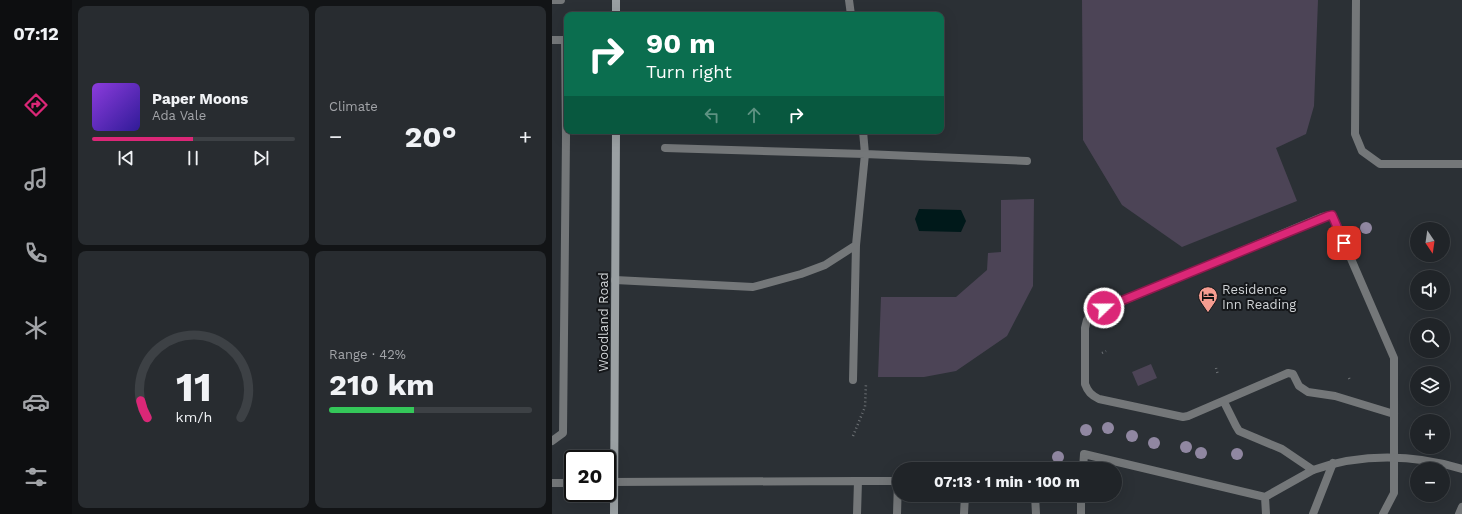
<!DOCTYPE html>
<meta charset="utf-8">
<style>
body{margin:0;font-family:"Work Sans",sans-serif;background:#282c30;color:#f1f3f6;height:100vh;display:flex;flex-direction:column;font-size:15px;white-space:nowrap}
*{box-sizing:border-box;margin:0}
p{font-size:13px;color:#a2a4a8}
.icon{flex:none;width:22px;height:22px;fill:none;stroke:currentColor;stroke-width:2;stroke-linecap:round;stroke-linejoin:round}
.map{position:relative;flex:1;overflow:hidden}
.details{display:flex;flex-direction:column;gap:6px;padding:6px;background:#121416;width:480px}
.details>*{flex:none}
.top-card{position:absolute;left:12px;top:12px;width:380px;height:122px;border-radius:8px;box-shadow:0 4px 16px #0002,0 0 0 1px #3d4145;background:#0b6e4f;color:#fff;overflow:hidden}
.needle{width:26px;rotate:167deg}
.buttons{position:absolute;left:858px;top:222px;display:grid;gap:8px}
.buttons a{display:grid;place-items:center;width:40px;height:40px;border-radius:50%;background:#202428;box-shadow:0 4px 16px #0002,0 0 0 1px #3d4145;font-size:20px}
.speed{position:absolute;left:12px;top:450px;display:flex;gap:8px;font-size:20px;font-weight:700;text-align:center}
.speed>*{display:grid;place-content:center;width:52px;height:52px;border-radius:50%;background:#202428;box-shadow:0 4px 16px #0002,0 0 0 1px #3d4145;line-height:1}
.speed .limit{border:2px solid #111;border-radius:6px;background:#fff;color:#111}
.pin{position:absolute;display:grid;place-items:center;width:34px;height:34px;color:#fff;margin:-17px;border-radius:8px;box-shadow:0 2px 6px #0006}
.me{position:absolute;width:44px;margin:-22px;rotate:68deg;stroke-linejoin:round;filter:drop-shadow(0 0 3px #0008)}
.turn{display:flex;align-items:center;gap:14px;height:84px;padding:0 16px;font-size:18px}
.turn .icon{width:52px;height:52px;stroke-width:2.5}
.turn b{display:block;font-size:28px;line-height:34px}
.lanes{display:flex;align-items:center;height:38px;padding:0 16px;background:#0003;justify-content:center;gap:20px;direction:ltr}
.lanes .off{opacity:.35}
.big{font-size:30px;font-weight:700;line-height:1.1}
.details .card{flex:1;display:flex;flex-direction:column;justify-content:center;gap:6px;min-width:0;padding:0 14px;border-radius:8px;background:#282c30}
.details .dial{align-items:center;gap:0}
.dial svg{height:104px;overflow:visible;fill:none;stroke:#3d4145;stroke-width:7;stroke-linecap:round;text-anchor:middle}
.dial text{fill:#f1f3f6;stroke:none}
.song{display:flex;align-items:center;gap:12px}
.cover{width:48px;height:48px;border-radius:6px;background:linear-gradient(135deg,hsl(270 70% 55%),hsl(250 70% 35%))}
.played{height:4px;border-radius:2px;background:linear-gradient(90deg,#db2777 50%,#3d4145 50%)}
.keys{display:flex;justify-content:space-around;direction:ltr}
.heat{display:flex;justify-content:space-between;align-items:center;font-size:22px;direction:ltr}
.charge{height:6px;border-radius:3px;background:linear-gradient(90deg,#34c759 42%,#3d4145 0)}
.details .tiles{flex:1;display:grid;gap:6px;grid-template-columns:repeat(2,1fr)}
.trip{position:absolute;left:340px;top:462px;width:230px;height:40px;border-radius:20px;background:#202428;box-shadow:0 4px 16px #0002,0 0 0 1px #3d4145;font-weight:700;line-height:40px;text-align:center}
main{display:flex;flex:1;min-height:0}
.menu{display:flex;flex-direction:column;width:72px;justify-content:space-around;align-items:center;background:#0d0e10;color:#a2a4a8}
.menu .icon{width:28px;height:28px}
.menu .current{color:#db2777}
.menu b{font-size:18px;color:#f1f3f6}
.map>svg:first-child{display:block}
</style>
<main>
<nav class="menu">
<b>07:12</b>
<svg class="icon current" aria-label="directions" viewBox="0 0 24 24"><path d="M12 3l9 9-9 9-9-9zM9 14v-3h6M13 9l2 2-2 2"/></svg>
<svg class="icon" aria-label="music" viewBox="0 0 24 24"><path d="M9 18V5l10-2v13"/><circle cx="6" cy="18" r="3"/><circle cx="16" cy="16" r="3"/></svg>
<svg class="icon" aria-label="phone" viewBox="0 0 24 24"><path d="M5 4h4l2 5-3 2q2 4 5 5l2-3 5 2v4C11 20 4 13 5 4z"/></svg>
<svg class="icon" aria-label="climate" viewBox="0 0 24 24"><path d="M12 3v18M4 7l16 10M4 17L20 7"/></svg>
<svg class="icon" aria-label="car" viewBox="0 0 24 24"><path d="M5 17H2v-5l4-1 3-4h7l3 4 3 1v5h-3M9 17h6M6 11h13"/><circle cx="7" cy="17" r="2"/><circle cx="17" cy="17" r="2"/></svg>
<svg class="icon" aria-label="filters" viewBox="0 0 24 24"><path d="M4 7h16M4 17h16"/><circle cx="9" cy="7" r="2"/><circle cx="15" cy="17" r="2"/></svg>
</nav>
<section class="details">
<div class="tiles">
<div class="card">
<div class="song"><i class="cover"></i><div><b>Paper Moons</b><p>Ada Vale</p></div></div>
<div class="played"></div>
<div class="keys"><svg class="icon" aria-label="previous" viewBox="0 0 24 24"><path d="M18 5L8 12l10 7zM5 5v14"/></svg><svg class="icon" aria-label="pause" viewBox="0 0 24 24"><path d="M8 5v14M16 5v14"/></svg><svg class="icon" aria-label="next" viewBox="0 0 24 24"><path d="M6 5l10 7-10 7zM19 5v14"/></svg></div>
</div>
<div class="card"><p>Climate</p>
<div class="heat"><a>−</a><b class="big">20°</b><a>+</a></div>
</div>
<div class="card dial"><svg viewBox="0 0 100 80">
<path d="M14 69A42 42 0 1 1 86 69"/>
<path d="M14 69A42 42 0 0 1 9 56" stroke="#db2777"/>
<text x="50" y="56" font-size="32" font-weight="700">11</text>
<text x="50" y="72" font-size="11">km/h</text>
</svg></div>
<div class="card"><p>Range · 42%</p><b class="big">210 km</b><div class="charge"></div></div>
</div>
</section>
<div class="map">
<svg width="910" height="514" viewBox="0 0 910 514">
<rect width="100%" height="100%" fill="#2b3035"/>
<path fill="#4c4456" d="M530,0H766L762,106L754,134L724,148L745,201L630,247L570,205L531,140Z
M482,199L481,286L455,336L404,371L372,377H326L329,297H404L435,270L436,253L449,252V200Z
M599,364L605,378L586,386L580,372Z"/>
<path fill="#00191a" d="M367,209L409,210L414,221L409,232L367,231L363,219Z"/>
<g fill="none" stroke-linecap="round" stroke-linejoin="round">
<path stroke="#6e7276" stroke-width="2.5" stroke-dasharray="1 3" stroke-linecap="butt" d="M550,353L554,351
M664,368L666,375
M797,378L798,380
M301,436L313,407L314,383
M496,501L517,500"/>
<path stroke="#747779" stroke-width="8" d="M0,0H9
M297,0L299,15
M804,0L803,134L810,151L828,164H910
M0,40H13L14,137L11,433L0,441
M113,148L313,154L475,161
M63,280L201,287L249,274L273,265L304,245L313,154L311,131
M301,380L304,245
M531,469L532,454L713,497L761,470L730,449L687,431L684,426L672,402
M306,481H347
M55,482L306,481L305,514
M0,483H21
M483,495L484,514
M713,497L714,514
M345,514L346,481
M412,514L413,495
M529,514V495
M761,514L781,463
M831,514L842,493V358L780,215L770,217L758,222L540,314L535,320L533,328V384C536,392 539,395 547,399L631,417L636,416L736,373L741,374L747,386L756,392L783,396L842,414
M907,514L910,507"/>
<path stroke="#747779" stroke-width="8" d="M761,470C809,453 862,454 910,469"/>
<path stroke="#9aa0a3" stroke-width="8" d="M64,15V0
M62,514L64,131"/>
</g>
<g fill="#9087a1">
<circle cx="814" cy="228" r="6"/>
<circle cx="556" cy="428" r="6"/>
<circle cx="534" cy="430" r="6"/>
<circle cx="580" cy="436" r="6"/>
<circle cx="602" cy="443" r="6"/>
<circle cx="634" cy="447" r="6"/>
<circle cx="649" cy="453" r="6"/>
<circle cx="685" cy="454" r="6"/>
<circle cx="506" cy="457" r="6"/>
</g>
<g fill="none" stroke-linecap="round" stroke-linejoin="round">
<defs>
<path id="route" d="M552,308L776,216L780,215L792,243"/>
</defs>
<use href="#route" stroke="#8e194d" stroke-width="10"/>
<use href="#route" stroke="#db2777" stroke-width="7"/>
</g>
<defs>
<symbol id="hotel-pin" viewBox="-11 -11 22 30"><path d="M0 17L-7.5 6A9.5 9.5 0 1 1 7.5 6Z" fill="#f59c90" stroke="#15171a"/><path d="M-6-4.5h1.5V1H6V5H4.5V3h-9V5H-6ZM-4 0a1.8 1.8 0 1 1 3.6 0ZM.5 0V-2.5h3Q6-2.5 6 0Z" fill="#111"/></symbol>
</defs>
<g fill-rule="evenodd">
<use href="#hotel-pin" x="645" y="285" width="22" height="30"/>
</g>
<g text-anchor="middle" dominant-baseline="central" stroke-width="4" stroke-linejoin="round" paint-order="stroke">
<g font-size="13" fill="#cfd2d5" stroke="#15171a" text-anchor="start">
<text x="670" y="289">Residence<tspan x="670" dy="15">Inn Reading</tspan></text>
</g>
<g font-size="13" fill="#cfd2d5" stroke="#15171a">
<text transform="translate(51 322) rotate(-90)">Woodland Road</text>
</g>
</g>
</svg>
<div class="buttons">
<a><svg class="needle" viewBox="-14 -14 28 28"><path d="M0-13l5 13h-10z" fill="#e53935"/><path d="M0 13l5-13h-10z" fill="#a2a4a8"/></svg></a>
<a><svg class="icon" aria-label="sound" viewBox="0 0 24 24"><path d="M4 9h4l5-4v14l-5-4H4zM17 9q2 3 0 6"/></svg></a>
<a><svg class="icon" aria-label="search" viewBox="0 0 24 24"><circle cx="10" cy="10" r="6"/><path d="M15 15l6 6"/></svg></a>
<a><svg class="icon" aria-label="layers" viewBox="0 0 24 24"><path d="M12 4l9 5-9 5-9-5zM3 14l9 5 9-5"/></svg></a>
<a>+</a>
<a>−</a>
</div>
<div class="speed"><div class="limit">20</div></div>
<div class="pin" style="left:792px;top:243px;background:#d93025"><svg class="icon" aria-label="arrive" viewBox="0 0 24 24"><path d="M6 21V4h12l-3 4 3 4H6"/></svg></div>
<svg class="me" style="left:552px;top:308px" viewBox="-20 -20 40 40"><circle r="17" fill="#db2777" stroke="#fff" stroke-width="3"/><path d="M0-11L8 9 0 5-8 9z" fill="#fff"/></svg>
<div class="trip">07:13 · 1 min · 100 m</div>
<div class="top-card">
<div class="turn"><svg class="icon" aria-label="right" viewBox="0 0 24 24"><path d="M7 20v-9h11M14 6l5 5-5 5"/></svg><div><b>90 m</b>Turn right</div></div>
<div class="lanes"><svg class="icon off" aria-label="left" viewBox="0 0 24 24"><path d="M17 20v-9H6M10 6l-5 5 5 5"/></svg><svg class="icon off" aria-label="ahead" viewBox="0 0 24 24"><path d="M12 20V5M6 11l6-6 6 6"/></svg><svg class="icon" aria-label="right" viewBox="0 0 24 24"><path d="M7 20v-9h11M14 6l5 5-5 5"/></svg></div>
</div>
</div>
</main>
